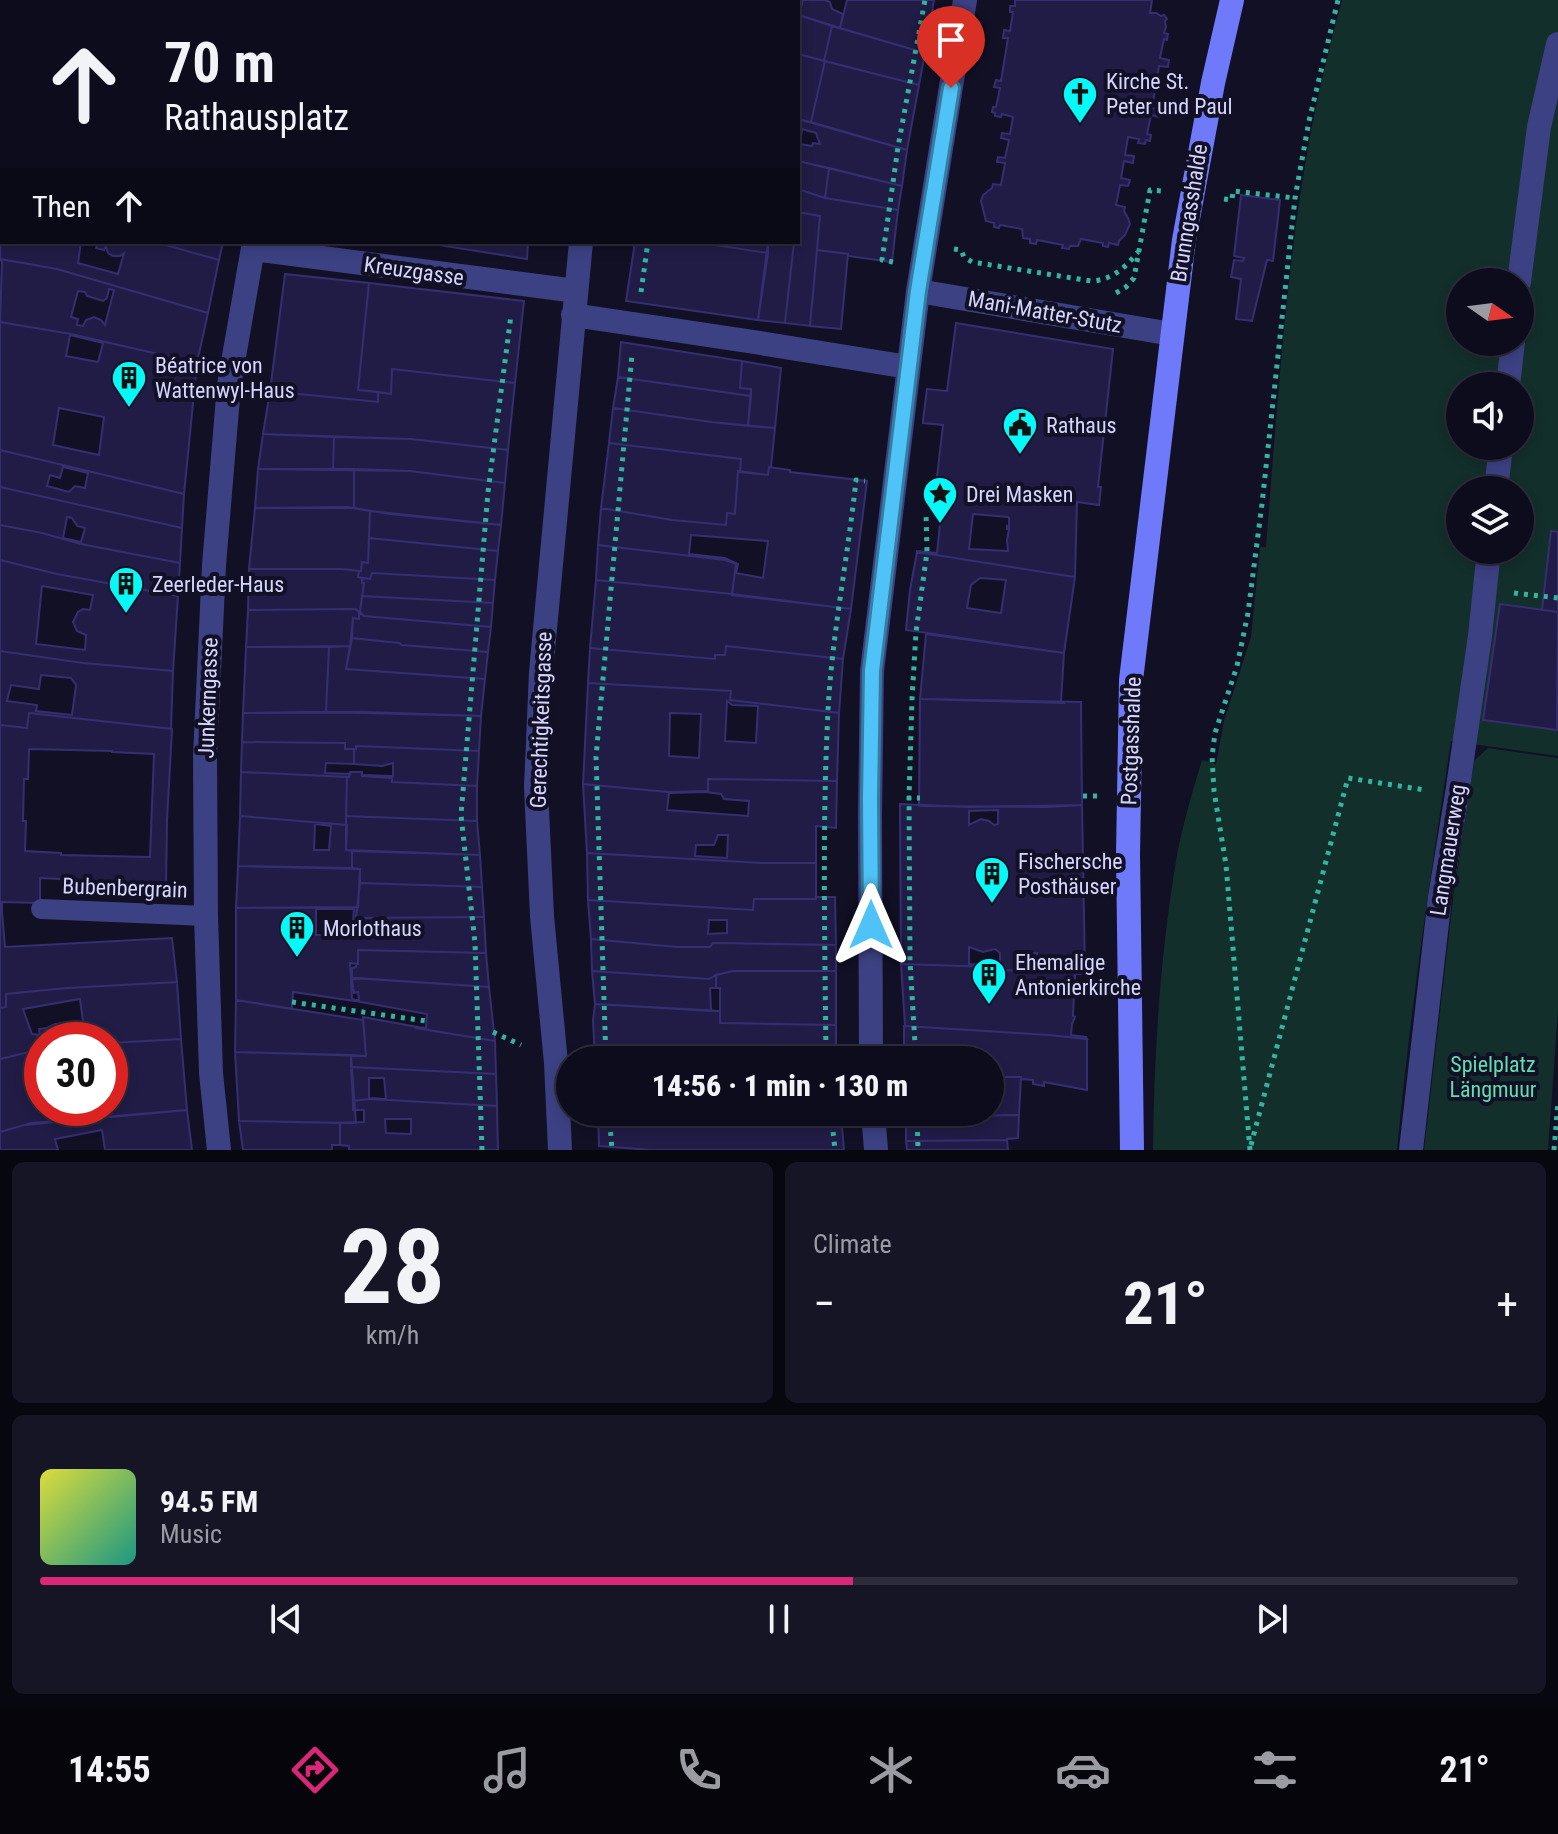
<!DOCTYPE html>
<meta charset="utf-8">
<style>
body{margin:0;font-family:"Roboto Condensed",sans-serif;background:#161525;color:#f1f3f6;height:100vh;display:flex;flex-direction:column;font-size:30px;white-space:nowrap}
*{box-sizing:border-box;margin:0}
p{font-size:26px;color:#9a9ba3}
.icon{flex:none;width:44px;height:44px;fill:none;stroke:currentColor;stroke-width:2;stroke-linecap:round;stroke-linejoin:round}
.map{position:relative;height:1150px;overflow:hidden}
.details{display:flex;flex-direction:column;gap:12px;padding:12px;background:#07070f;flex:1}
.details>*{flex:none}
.guide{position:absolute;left:0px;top:0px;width:800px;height:244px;box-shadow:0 4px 12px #0003,0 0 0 2px #2d2c3b;background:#0d0c1c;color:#f1f3f6;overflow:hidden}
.needle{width:52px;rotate:104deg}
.buttons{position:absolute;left:1446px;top:268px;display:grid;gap:16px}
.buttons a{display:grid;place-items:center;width:88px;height:88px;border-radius:50%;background:#0d0c1c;box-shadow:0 4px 12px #0003,0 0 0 2px #2d2c3b;font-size:40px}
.speed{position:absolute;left:24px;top:1022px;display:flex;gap:16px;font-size:40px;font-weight:700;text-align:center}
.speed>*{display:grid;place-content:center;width:104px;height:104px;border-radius:50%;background:#0d0c1c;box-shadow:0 4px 12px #0003,0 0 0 2px #2d2c3b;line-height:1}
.speed .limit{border:12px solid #d22;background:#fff;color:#111}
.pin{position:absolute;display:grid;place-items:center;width:68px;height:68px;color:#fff;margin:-82px -34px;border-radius:50% 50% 50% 0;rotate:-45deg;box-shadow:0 0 8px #0007}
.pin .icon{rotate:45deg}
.me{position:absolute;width:88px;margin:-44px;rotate:0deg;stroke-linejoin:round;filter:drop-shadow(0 0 6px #0008)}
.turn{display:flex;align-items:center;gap:28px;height:168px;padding:0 32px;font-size:36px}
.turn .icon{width:104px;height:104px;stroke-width:2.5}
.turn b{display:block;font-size:56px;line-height:68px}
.then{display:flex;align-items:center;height:76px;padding:0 32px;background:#0003;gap:16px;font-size:30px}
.big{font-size:60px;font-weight:800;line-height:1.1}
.details .card{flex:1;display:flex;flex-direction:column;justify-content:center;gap:12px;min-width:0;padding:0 28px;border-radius:12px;background:#161525}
.details .dial{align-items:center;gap:0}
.dial b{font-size:104px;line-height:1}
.song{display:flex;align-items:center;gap:24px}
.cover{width:96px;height:96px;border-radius:12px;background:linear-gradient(135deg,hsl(60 70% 55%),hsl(170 70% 35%))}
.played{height:8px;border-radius:4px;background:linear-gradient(90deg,#db2777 55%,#2d2c3b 55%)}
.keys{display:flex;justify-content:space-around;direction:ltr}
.heat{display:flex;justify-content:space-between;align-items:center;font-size:44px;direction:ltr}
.details .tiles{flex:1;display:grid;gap:12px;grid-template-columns:1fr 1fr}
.card:last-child{grid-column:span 2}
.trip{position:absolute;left:556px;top:1046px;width:448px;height:80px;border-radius:40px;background:#0d0c1c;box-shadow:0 4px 12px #0003,0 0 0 2px #2d2c3b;font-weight:800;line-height:80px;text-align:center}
.tab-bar{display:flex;height:128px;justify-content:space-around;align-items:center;background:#05050b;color:#9a9ba3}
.tab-bar .icon{width:56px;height:56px}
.tab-bar .current{color:#db2777}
.tab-bar b{font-size:36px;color:#f1f3f6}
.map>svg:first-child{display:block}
</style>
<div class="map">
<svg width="1558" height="1150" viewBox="0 0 1558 1150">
<rect width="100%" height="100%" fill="#111025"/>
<path fill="#132f2b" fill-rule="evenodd" d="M1342,0H1558V756L1451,741C1430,877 1410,1013 1397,1150H1153C1154,1053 1160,957 1176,861C1182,827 1192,793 1202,760L1216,764L1224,721L1251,637L1260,547H1266C1277,412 1285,275 1309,142C1318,94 1329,47 1342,0ZM1460,282H1518L1520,289V446H1502L1497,490H1520V550H1460V490H1495L1500,446H1460V386H1507L1512,342H1460Z
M1488,748L1558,758V1010L1548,1150H1424L1453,899L1474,761Z"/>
<path fill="#201c46" stroke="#352f71" stroke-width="2" fill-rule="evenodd" d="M59,0H224L223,2H58Z
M326,0H552L559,2H326Z
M670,0H803L799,15L832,26L824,61L798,54V2H670Z
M803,0H825L830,2L832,9L843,14L840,28L799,15Z
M847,0H934L925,53L840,28Z
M1152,0L1150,13H1156L1161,16L1164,15L1167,19L1165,21L1166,27L1164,33L1168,34L1167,40L1164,39L1160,58L1169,60L1168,67L1159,66L1152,108L1160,109L1159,117L1151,115L1147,134L1151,135L1150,141L1146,140L1145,144L1138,143L1139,139L1128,137L1125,155L1134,156L1133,163L1124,161L1121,178L1130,180L1128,186L1120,185L1116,205L1125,207L1124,211L1128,218L1130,224L1125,235L1119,241L1118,245L1109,243L1108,247L1103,246V243L1081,239L1078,246H1070L1069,249L1062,248L1063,245L1037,240L1036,244L1030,243V239L1023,238L1022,229L1000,225L999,228L994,227V223L986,221L981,201L983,195L992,188L993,184L1001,185L1005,163L997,162L998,157L1005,158L1009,140L1001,138L1002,133L1010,134L1013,117L1002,114L1001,117L995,116V113L992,112L993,107H996L1000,88L994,87L996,80L1001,81L1008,38H1003L1004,30L1010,31L1013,12H1010V6H1015V0Z
M832,26L925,53L919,85L824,61Z
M798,54L825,61L811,122L798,119Z
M825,61L919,85L907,150L811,122Z
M798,119L907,150L902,186L798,161ZM802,129L816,133L820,144L813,143L812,146L800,144Z
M798,161L829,168L825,198L798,189Z
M829,168L902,186L898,210L825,198Z
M798,189L825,198L898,210L892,262L848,256V254L817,250L820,216L798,212Z
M1241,195L1280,200L1273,261L1267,260L1252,321L1236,319L1241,279L1231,277L1234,260L1243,261L1244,258L1234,256Z
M798,212L820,216L810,326L785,323L794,242H798Z
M1,215L2,242H81L78,263L118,274L124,253L120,256H113L108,253L106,246L104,250L96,248L98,242H155L219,260L208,313L57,269L0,259Z
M155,242H223L219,260Z
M420,242H528L527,259Z
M635,242H696L768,253L758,320L626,301Z
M696,242H768V253Z
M768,242H794L785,323L758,320Z
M817,250L848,254L841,329L810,326Z
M0,259L57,269L208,313L197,363L71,334L0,322L2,262ZM109,289L114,290L105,325L101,320L94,317L86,320L83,326L77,325L78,319L71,317L78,291L85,292L87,296L103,301L107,298Z
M285,274L369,283L358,390L378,392V402L270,391Z
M369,283L524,301L515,383L392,369L391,394L358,390Z
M0,322L71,334L197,363L184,494L0,450ZM70,335L103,343L98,362L66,356ZM59,408L104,417L99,455L53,445Z
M956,323L1113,349L1098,487H1101L1099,505L1077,502L1075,577L917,552V551L937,553L938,544L943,495L935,494L943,425L923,423V420L927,389L947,391ZM973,514L1008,517L1009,518V527L1007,526V529H1009L1007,540L1008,551L969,549Z
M621,342L742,361L740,388L751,389V396L618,377Z
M742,361L781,368L775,428L748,426L751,389L740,388Z
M392,369L515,383L508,450L411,439L263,434L270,391L378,402V392L391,394Z
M618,377L751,396L748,426L711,422L613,408Z
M613,408L711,422L775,428L771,467H769L768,475L740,472L741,459L609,443Z
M263,434L334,437L333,470L258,469Z
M334,437L411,439L508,450L505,483L410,471L333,470Z
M609,443L741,459L740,472L738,471L735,514L727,513L726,525L672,520L601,508Z
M0,450L184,494L182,528L0,487ZM63,467L88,473L85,488L75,486L69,492L47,486L50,475L60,478Z
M769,467L790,470V472L867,481L851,609L732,595L736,564L725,560L598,545L601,508L672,520L726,525L727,513L735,514L738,471L768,475ZM691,535L768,541L763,578L736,573L738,564L725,558L689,554Z
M258,469H354V508H255Z
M354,469L410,471L505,483L501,525L390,514L354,508Z
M0,487L182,528L180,563L81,544L42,533L0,525ZM67,517L72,518L77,526L85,528L81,542L63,538Z
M347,507L370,511L368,563L362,562L361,571L342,569H249L255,508Z
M370,511L501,525L498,551L369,538Z
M0,525L42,533L81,544L180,563L178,596L57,574L0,560Z
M1551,531L1558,532V612L1542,610Z
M369,538L498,551L495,580L372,573L370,579L358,577L359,571H361L362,562L368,563Z
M598,545L725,560L736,564L732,594L596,580Z
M917,552L1075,577L1064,653L906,630L910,590ZM980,578L1006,580L1001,613L967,608L971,585Z
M0,560L57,574L178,596L173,671L83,663L0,651ZM42,586L93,595L90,610L83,609L78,612L73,622L77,631L86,635L85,650L36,644Z
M249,569H342L359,571L358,577L362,578V583H364L360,612L355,609L248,610Z
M372,573L495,580L493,603L362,596L364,583H362V578L370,579Z
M596,580L732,594L851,609L843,659L726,646L725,655H715V659L590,648Z
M362,596L493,603L491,627L364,616L360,612Z
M1500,604L1558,612L1557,730L1483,720Z
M355,609L359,612V619L353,618L350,646L246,647L248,610Z
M359,612L364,616L491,627L488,652L402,645L399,643L352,638L353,618L359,619Z
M926,634L1064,653L1061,701L1063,703L920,699Z
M352,638L399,643L402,645L488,652L485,679L346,669Z
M350,646L346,669L485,679L481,716L326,712L329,647Z
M726,646L843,659L839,713L730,700L731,691L588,683L590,648L715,659V655H725Z
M246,647H329L326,712L243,713Z
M0,651L83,663L173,671L171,729L29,713L27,728L0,725ZM41,675L71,678L76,685L72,715L36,711L37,705L7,701L11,685L39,689Z
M588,683L731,691L730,700L839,713L837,781L708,779V791L668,792L583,784ZM727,701L732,705L758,706L756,743L725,741ZM670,713L701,714L699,758L669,756Z
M920,699L1081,702L1082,805L1046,807L919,806Z
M363,712L481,716L479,751L356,746V749H345V743L242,742L243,713Z
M29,713L172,729L167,821L166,884L40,878V903L2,902V912H0V725L27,728ZM29,749L112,751V752L154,754L150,857L61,855V853L25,851L26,821H23L24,779H28Z
M242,742L345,743V749H354V764L326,763L325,773L350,774L349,777L241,772Z
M356,746L479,751L477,786L392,782V778L362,776V775L393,776V763L382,766L354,764V749H356Z
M241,772L347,777L346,825L240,816Z
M350,772H362V776L392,778V782L477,786V821L346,816L347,777H349Z
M708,779L837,781L836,828L816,826V863H762L587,853L583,784L668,792L708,791ZM705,792L721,794L724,799L749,801L748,816L667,810L669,793ZM718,835H728L727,858L695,856L696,845H714Z
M900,804L968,807L1082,805L1085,972L993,970V967L901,964ZM998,810V824L994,825L989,821L981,819L969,825V811ZM969,947L983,952L995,949L1000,953V965L969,964ZM1023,953H1037L1038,969H1023Z
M240,816L347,825L346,850L352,851V868L238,866ZM315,824L331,826L329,850H314Z
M346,816L477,821L480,855L346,850Z
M352,851L480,855L482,887L360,883V869L352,868Z
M587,853L762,863H816V899H754L753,910L588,900Z
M238,866L360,869L358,907L236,908Z
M360,883L482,887L484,917L356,918Z
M816,897H835L836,945L713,943L710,947H677L591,939L588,900L753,910L754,899H816ZM709,920H727V933L708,934Z
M357,907L356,918L484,917L486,953L358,950V964L350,963L352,999L355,1000V1001L293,992L292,1009L236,1000V908ZM316,909H354L352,935H316Z
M0,912H2L5,947L172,938L177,982L67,988L6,994V1007L0,1008Z
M591,939L677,947H710L713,943L836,945V971H733L716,975L709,979L592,971Z
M358,950L486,953L489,987L352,978V968L356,967V964H358Z
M901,964L993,967V970L1085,972L1086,974H1075V986L1077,993L1074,994L1073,1016L1075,1017L1072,1024L1071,1035L1086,1037L1087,1039L1049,1035L905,1026Z
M592,971L709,979L716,975V988H710L711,1011L595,1004Z
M733,971H836V1025L720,1023V988H716V975Z
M357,978L489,987L495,1041L416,1028L417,1027L426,1028L427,1014L355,1001V1000H359L358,992L354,993L352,980Z
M177,982L181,1039L110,1043V1040H42V1049L0,1059V1008L6,1007V994L67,988ZM80,999L83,1022L55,1024L47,1028L39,1029L40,1035L32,1034L23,1009Z
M236,1000L363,1020L366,1056L235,1052Z
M595,1004L720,1011V1023L836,1025V1060H595L593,1020Z
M363,1017L417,1027L416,1028L495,1041L496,1074L351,1067V1055L366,1056Z
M904,1026L1049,1035L1087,1039V1090L1044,1082V1086L1033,1084V1080L1021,1079V1077H990V1060H904Z
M181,1039L187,1110L31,1123L0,1132V1059L42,1049V1067H38L42,1078V1108H110V1043Z
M235,1052L351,1055L356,1123L239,1121Z
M351,1067L496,1074L497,1106L369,1099L353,1101ZM369,1078H384L386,1099L369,1098Z
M990,1077H1021L1019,1115L906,1117V1112H990Z
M369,1099L497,1106L498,1150H349V1146L340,1145V1123L364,1122V1110H353V1101ZM385,1119H411V1134L386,1133Z
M187,1110L192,1150H105L102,1130L55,1139L58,1150H0V1132L24,1125Z
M598,1112L710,1115L726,1124L733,1125L841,1115L844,1150H651L599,1146Z
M643,1112H841V1115L733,1125L726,1124L710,1115Z
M1019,1115L1018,1138L1007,1139V1140L906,1141V1117Z
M239,1121L340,1123V1145H332V1150H243Z
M1007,1140L1008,1150H907L906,1141Z"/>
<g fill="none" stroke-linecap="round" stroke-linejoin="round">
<path stroke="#32b49f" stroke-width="5" stroke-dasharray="4 6" stroke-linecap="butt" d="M19,2V0
M336,2V0
M545,2V0
M684,2V0
M0,116L2,104
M0,121L2,122
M1224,199L1232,200L1233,191L1295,198
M954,249L961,250L964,257L972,262L1091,281C1112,280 1125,268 1138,252
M893,262L882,260L898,147L925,0
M641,292L648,242
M1116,293L1126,287L1134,278L1150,190L1162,191
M1514,593L1558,598
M1083,796H1098
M907,798H920
M292,1002L426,1021
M493,1032L521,1045
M606,1060L596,757L632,354
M826,1060C825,944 822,827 828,711C832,634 848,557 856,480L865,481
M916,1060L910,962L909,798L912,699L916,632L927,552L926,514
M609,1112L612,1150
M831,1112L835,1150
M917,1112L918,1150
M1251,1145L1348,778L1425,790
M482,1150L475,943L461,815L488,492L511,315
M1250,1150L1226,865L1214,791L1212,757L1215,733L1237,666L1248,613L1262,504L1295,198L1309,121L1338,0
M1554,1150L1558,1101"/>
<path stroke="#3c4183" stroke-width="20" d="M41,909L206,916"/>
<path stroke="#3c4183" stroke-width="24" d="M280,2V0
M616,2V0
M253,249L576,291
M1519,282L1539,127L1558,44
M918,291L1172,334
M573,315L754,342L908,367
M1508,386L1513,342
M1496,490L1501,446
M871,1060L870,815L872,671L918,291L965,0
M873,1112L876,1150
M219,1150L211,1073L206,916L205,756L214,565L229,385L254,242
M560,1150L556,1063L542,916L536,787L541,672L581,242
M1411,1150L1440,897L1457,794L1480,636L1489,550"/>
<path stroke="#6f7afb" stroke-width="24" d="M1132,1150L1128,854L1131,680L1184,240L1213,83L1232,0"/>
</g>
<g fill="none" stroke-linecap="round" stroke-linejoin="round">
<defs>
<path id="route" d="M871,925L870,798L872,671L918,291L951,88"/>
</defs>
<use href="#route" stroke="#337fa1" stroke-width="20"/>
<use href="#route" stroke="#4fc3f7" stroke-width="14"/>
</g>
<defs>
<symbol id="church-pin" viewBox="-11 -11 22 30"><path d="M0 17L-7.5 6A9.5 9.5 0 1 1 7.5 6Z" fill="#06f8f7" stroke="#111025"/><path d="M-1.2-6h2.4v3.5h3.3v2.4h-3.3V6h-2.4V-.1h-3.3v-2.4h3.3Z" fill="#111"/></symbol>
<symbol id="building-pin" viewBox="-11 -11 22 30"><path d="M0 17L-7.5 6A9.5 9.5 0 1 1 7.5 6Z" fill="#06f8f7" stroke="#111025"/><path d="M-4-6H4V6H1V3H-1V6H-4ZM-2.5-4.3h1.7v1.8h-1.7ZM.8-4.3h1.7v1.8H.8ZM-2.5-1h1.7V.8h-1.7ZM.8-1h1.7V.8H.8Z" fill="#111"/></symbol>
<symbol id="civic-pin" viewBox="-11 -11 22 30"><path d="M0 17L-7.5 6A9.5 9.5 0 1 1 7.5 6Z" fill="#06f8f7" stroke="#111025"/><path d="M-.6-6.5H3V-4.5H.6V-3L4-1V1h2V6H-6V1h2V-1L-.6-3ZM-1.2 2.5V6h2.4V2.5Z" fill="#111"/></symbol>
<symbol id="sight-pin" viewBox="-11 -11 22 30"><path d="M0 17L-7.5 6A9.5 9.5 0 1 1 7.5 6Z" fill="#06f8f7" stroke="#111025"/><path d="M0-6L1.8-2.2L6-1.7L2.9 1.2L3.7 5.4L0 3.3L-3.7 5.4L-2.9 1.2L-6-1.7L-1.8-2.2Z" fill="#111"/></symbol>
</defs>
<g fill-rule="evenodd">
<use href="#church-pin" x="1060" y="74" width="40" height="54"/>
<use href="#building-pin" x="109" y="358" width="40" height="54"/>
<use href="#civic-pin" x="1000" y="405" width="40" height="54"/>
<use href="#sight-pin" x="920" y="474" width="40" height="54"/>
<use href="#building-pin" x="106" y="564" width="40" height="54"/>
<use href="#building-pin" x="972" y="854" width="40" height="54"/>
<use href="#building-pin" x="277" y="908" width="40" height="54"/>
<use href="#building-pin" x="969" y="955" width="40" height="54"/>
</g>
<g text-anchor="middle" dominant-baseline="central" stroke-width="8" stroke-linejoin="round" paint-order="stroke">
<g font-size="22" fill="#d5d5fe" stroke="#111025" text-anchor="start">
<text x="1106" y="81">Kirche St.<tspan x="1106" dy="25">Peter und Paul</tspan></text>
<text x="155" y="365">Béatrice von<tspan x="155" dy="25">Wattenwyl-Haus</tspan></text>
<text x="1046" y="425">Rathaus</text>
<text x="966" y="494">Drei Masken</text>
<text x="152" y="584">Zeerleder-Haus</text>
<text x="1018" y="861">Fischersche<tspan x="1018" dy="25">Posthäuser</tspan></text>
<text x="323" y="928">Morlothaus</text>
<text x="1015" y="962">Ehemalige<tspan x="1015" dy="25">Antonierkirche</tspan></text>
</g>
<g font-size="22" fill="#d5d5fe" stroke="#111025">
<text transform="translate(1189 213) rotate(-81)">Brunngasshalde</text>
<text transform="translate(414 271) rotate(8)">Kreuzgasse</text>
<text transform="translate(1045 312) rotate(10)">Mani-Matter-Stutz</text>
<text transform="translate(208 698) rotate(-88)">Junkerngasse</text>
<text transform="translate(541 720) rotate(-88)">Gerechtigkeitsgasse</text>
<text transform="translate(1131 741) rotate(-88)">Postgasshalde</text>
<text transform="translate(1448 850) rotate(-81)">Langmauerweg</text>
<text transform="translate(125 888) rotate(2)">Bubenbergrain</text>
</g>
<g font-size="22" fill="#62ddb1" stroke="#111025">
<text x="1493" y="1064">Spielplatz<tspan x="1493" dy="25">Längmuur</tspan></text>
</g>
</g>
</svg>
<div class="buttons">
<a><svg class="needle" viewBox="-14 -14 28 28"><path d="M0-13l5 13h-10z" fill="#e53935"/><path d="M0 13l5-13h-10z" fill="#9a9ba3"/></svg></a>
<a><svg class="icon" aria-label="sound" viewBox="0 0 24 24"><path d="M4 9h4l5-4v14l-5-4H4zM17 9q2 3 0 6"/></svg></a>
<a><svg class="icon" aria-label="layers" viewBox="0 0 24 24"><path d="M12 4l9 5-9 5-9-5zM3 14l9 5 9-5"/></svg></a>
</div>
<div class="speed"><div class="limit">30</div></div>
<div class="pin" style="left:951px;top:88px;background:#d93025"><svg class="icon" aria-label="arrive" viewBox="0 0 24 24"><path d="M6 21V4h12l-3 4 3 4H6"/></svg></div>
<svg class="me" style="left:871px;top:925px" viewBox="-20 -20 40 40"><path d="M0-17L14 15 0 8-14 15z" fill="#4fc3f7" stroke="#fff" stroke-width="4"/></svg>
<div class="trip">14:56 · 1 min · 130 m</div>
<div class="guide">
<div class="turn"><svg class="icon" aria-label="ahead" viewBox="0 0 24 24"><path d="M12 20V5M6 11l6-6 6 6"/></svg><div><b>70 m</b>Rathausplatz</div></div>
<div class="then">Then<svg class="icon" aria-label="ahead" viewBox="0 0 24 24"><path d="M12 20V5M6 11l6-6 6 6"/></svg></div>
</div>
</div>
<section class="details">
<div class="tiles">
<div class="card dial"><b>28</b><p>km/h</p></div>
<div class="card"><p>Climate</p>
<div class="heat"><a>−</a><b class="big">21°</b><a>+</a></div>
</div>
<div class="card">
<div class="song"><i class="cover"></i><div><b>94.5 FM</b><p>Music</p></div></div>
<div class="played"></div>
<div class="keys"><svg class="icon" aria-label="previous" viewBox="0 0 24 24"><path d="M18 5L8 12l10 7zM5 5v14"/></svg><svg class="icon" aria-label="pause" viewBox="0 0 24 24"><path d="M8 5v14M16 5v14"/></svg><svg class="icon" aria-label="next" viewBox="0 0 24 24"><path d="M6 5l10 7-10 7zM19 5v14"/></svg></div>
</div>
</div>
</section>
<nav class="tab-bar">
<b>14:55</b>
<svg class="icon current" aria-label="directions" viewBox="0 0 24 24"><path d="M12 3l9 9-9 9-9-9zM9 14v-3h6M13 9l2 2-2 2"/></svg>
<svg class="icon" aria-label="music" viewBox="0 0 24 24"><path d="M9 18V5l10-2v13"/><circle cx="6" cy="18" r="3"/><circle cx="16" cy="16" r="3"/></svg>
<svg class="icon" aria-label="phone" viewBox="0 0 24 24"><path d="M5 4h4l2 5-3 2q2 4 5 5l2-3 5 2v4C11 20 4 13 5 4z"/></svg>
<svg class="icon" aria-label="climate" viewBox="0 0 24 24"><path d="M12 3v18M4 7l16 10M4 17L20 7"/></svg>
<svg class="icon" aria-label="car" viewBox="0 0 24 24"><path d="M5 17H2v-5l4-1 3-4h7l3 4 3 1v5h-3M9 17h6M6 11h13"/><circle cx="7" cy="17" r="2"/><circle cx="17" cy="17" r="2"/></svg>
<svg class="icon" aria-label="filters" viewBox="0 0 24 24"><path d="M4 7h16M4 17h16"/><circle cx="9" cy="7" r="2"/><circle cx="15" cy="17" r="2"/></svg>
<b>21°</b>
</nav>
